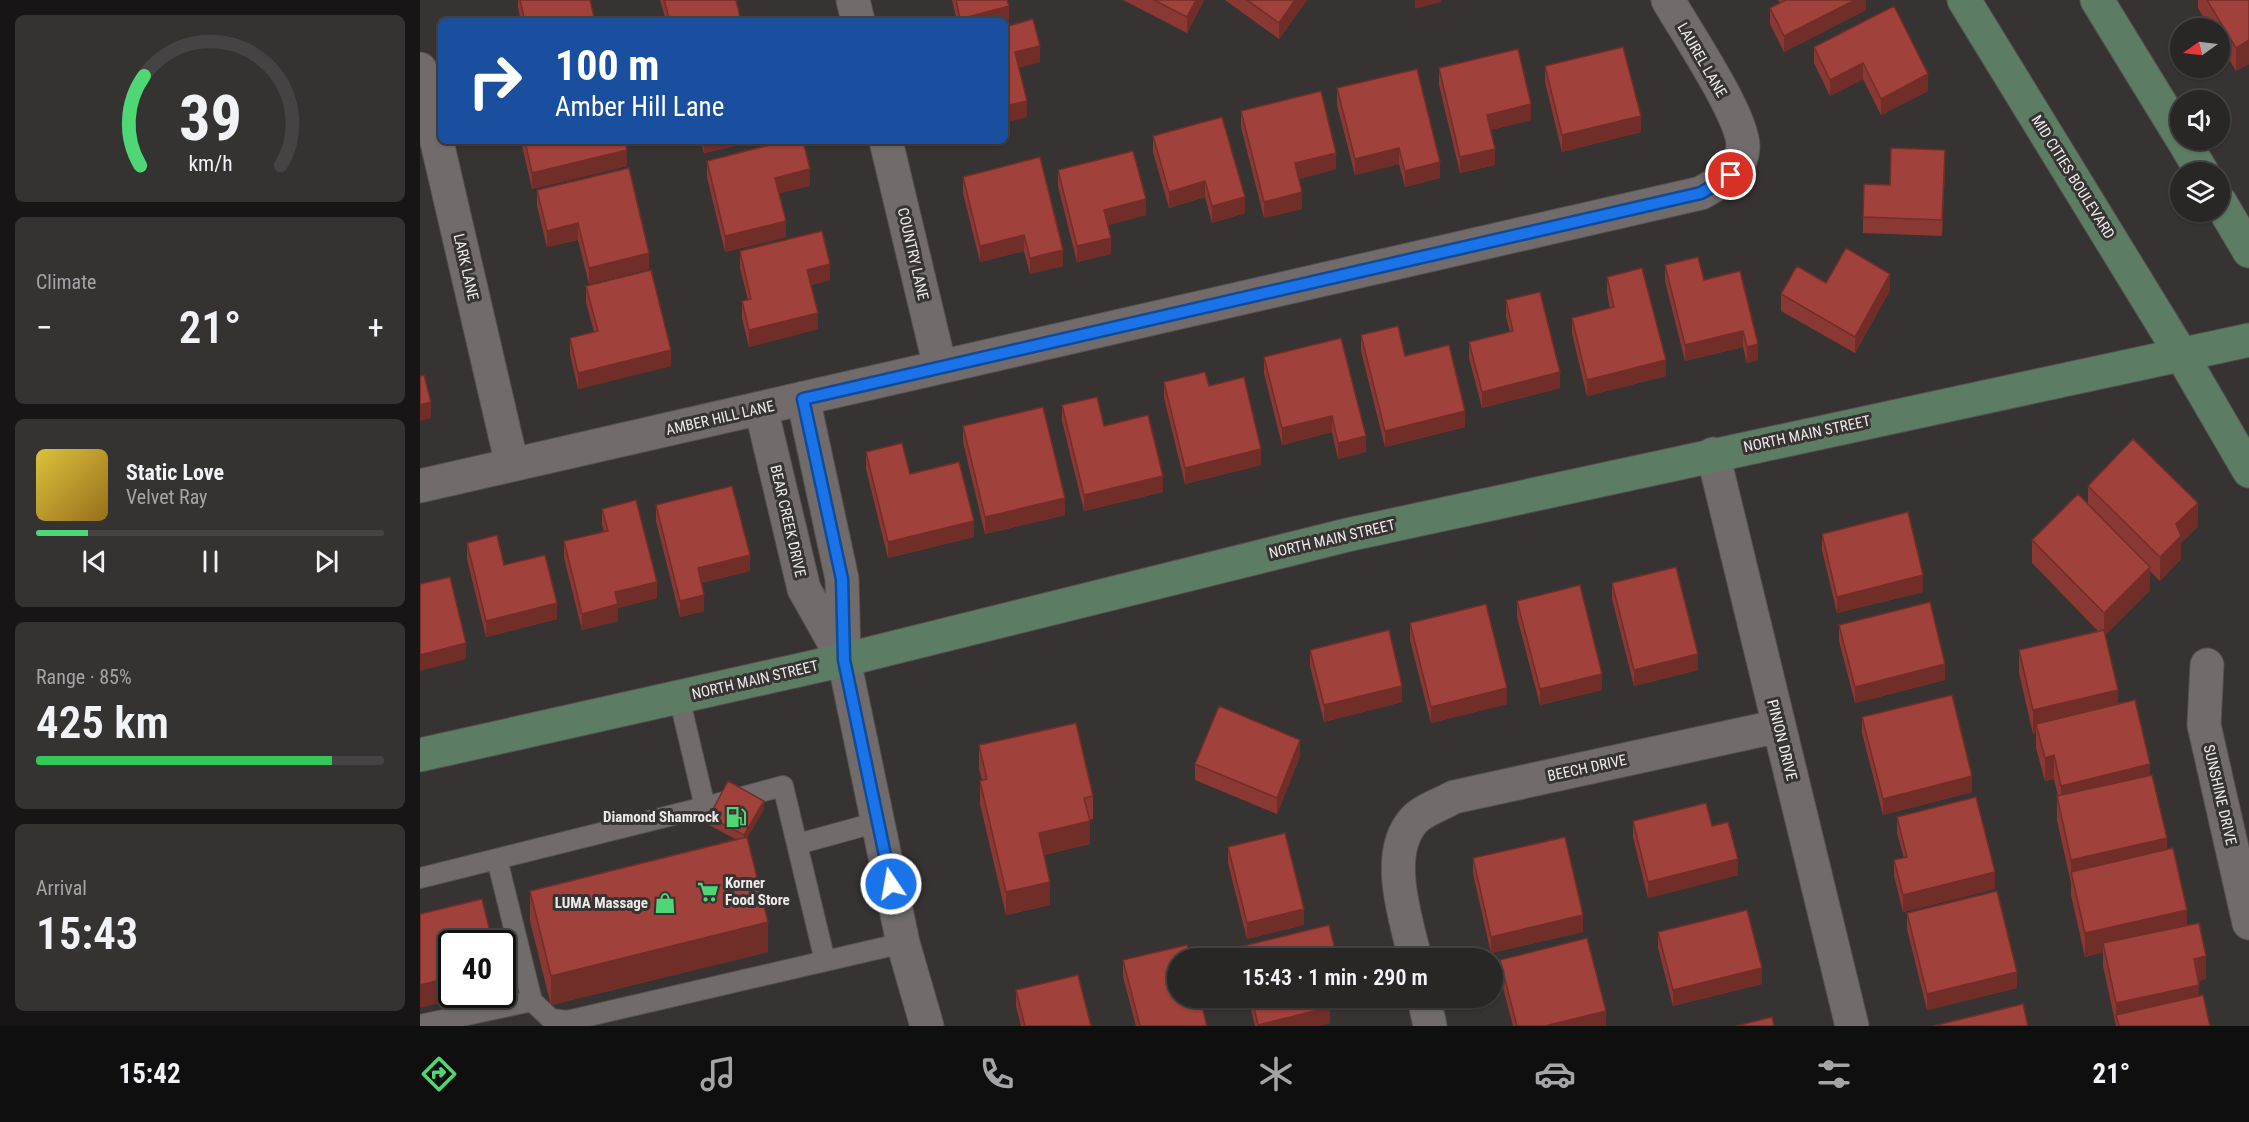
<!DOCTYPE html>
<meta charset="utf-8">
<style>
body{margin:0;font-family:"Roboto Condensed",sans-serif;background:#353232;color:#f1f3f6;height:100vh;display:flex;flex-direction:column;font-size:22px;white-space:nowrap}
*{box-sizing:border-box;margin:0}
p{font-size:20px;color:#a5a5a7}
.icon{flex:none;width:33px;height:33px;fill:none;stroke:currentColor;stroke-width:2;stroke-linecap:round;stroke-linejoin:round}
.map{position:relative;flex:1;overflow:hidden}
.panel{display:flex;flex-direction:column;gap:15px;padding:15px;background:#171515;width:420px}
.panel>*{flex:none}
.top-card{position:absolute;left:18px;top:18px;width:570px;height:126px;border-radius:9px;box-shadow:0 2px 4px #0004,0 0 0 2px #454343;background:#1a4fa0;color:#fff;overflow:hidden}
.needle{width:39px;rotate:256deg}
.controls{position:absolute;left:1750px;top:18px;display:grid;gap:12px}
.controls a{display:grid;place-items:center;width:60px;height:60px;border-radius:50%;background:#292626;box-shadow:0 2px 4px #0004,0 0 0 2px #454343;font-size:30px}
.speed{position:absolute;left:18px;top:930px;display:flex;gap:12px;font-size:30px;font-weight:700;text-align:center}
.speed>*{display:grid;place-content:center;width:78px;height:78px;border-radius:50%;background:#292626;box-shadow:0 2px 4px #0004,0 0 0 2px #454343;line-height:1}
.speed .limit{border:3px solid #111;border-radius:9px;background:#fff;color:#111}
.pin{position:absolute;display:grid;place-items:center;width:51px;height:51px;color:#fff;margin:-26px;border:3px solid #fff;border-radius:50%;box-shadow:0 2px 6px #0007}
.me{position:absolute;width:66px;margin:-33px;rotate:348deg;stroke-linejoin:round;filter:drop-shadow(0 0 4px #0008)}
.turn{display:flex;align-items:center;gap:21px;height:126px;padding:0 18px;font-size:27px}
.turn .icon{width:78px;height:78px;stroke-width:2.5}
.turn b{display:block;font-size:42px;line-height:51px}
.big{font-size:45px;font-weight:600;line-height:1.1}
.panel .tile{flex:1;display:flex;flex-direction:column;justify-content:center;gap:9px;min-width:0;padding:0 21px;border-radius:9px;background:#353232}
.panel .dial{align-items:center;gap:0}
.dial svg{height:156px;overflow:visible;fill:none;stroke:#454343;stroke-width:7;stroke-linecap:round;text-anchor:middle}
.dial text{fill:#f1f3f6;stroke:none}
.song{display:flex;align-items:center;gap:18px}
.cover{width:72px;height:72px;border-radius:9px;background:linear-gradient(135deg,hsl(50 70% 55%),hsl(40 70% 35%))}
.played{height:6px;border-radius:3px;background:linear-gradient(90deg,#4fd675 15%,#454343 15%)}
.keys{display:flex;justify-content:space-around;direction:ltr}
.heat{display:flex;justify-content:space-between;align-items:center;font-size:33px;direction:ltr}
.charge{height:9px;border-radius:4px;background:linear-gradient(90deg,#34c759 85%,#454343 0)}
.trip{position:absolute;left:747px;top:948px;width:336px;height:60px;border-radius:30px;background:#292626;box-shadow:0 2px 4px #0004,0 0 0 2px #454343;font-weight:600;line-height:60px;text-align:center}
.tabs{display:flex;height:96px;justify-content:space-around;align-items:center;background:#100f0f;color:#a5a5a7}
.tabs .icon{width:42px;height:42px}
.tabs .current{color:#4fd675}
.tabs b{font-size:27px;color:#f1f3f6}
main{display:flex;flex:1;min-height:0}
.map>svg:first-child{display:block}
</style>
<main>
<section class="panel">
<div class="tile dial"><svg viewBox="0 0 100 80">
<path d="M14 69A42 42 0 1 1 86 69"/>
<path d="M14 69A42 42 0 0 1 16 23" stroke="#4fd675"/>
<text x="50" y="56" font-size="32" font-weight="700">39</text>
<text x="50" y="72" font-size="11">km/h</text>
</svg></div>
<div class="tile"><p>Climate</p>
<div class="heat"><a>−</a><b class="big">21°</b><a>+</a></div>
</div>
<div class="tile">
<div class="song"><i class="cover"></i><div><b>Static Love</b><p>Velvet Ray</p></div></div>
<div class="played"></div>
<div class="keys"><svg class="icon" aria-label="previous" viewBox="0 0 24 24"><path d="M18 5L8 12l10 7zM5 5v14"/></svg><svg class="icon" aria-label="pause" viewBox="0 0 24 24"><path d="M8 5v14M16 5v14"/></svg><svg class="icon" aria-label="next" viewBox="0 0 24 24"><path d="M6 5l10 7-10 7zM19 5v14"/></svg></div>
</div>
<div class="tile"><p>Range · 85%</p><b class="big">425 km</b><div class="charge"></div></div>
<div class="tile"><p>Arrival</p><b class="big">15:43</b></div>
</section>
<div class="map">
<svg width="1829" height="1026" viewBox="0 0 1829 1026">
<rect width="100%" height="100%" fill="#373332"/>
<g fill="none" stroke-linecap="round" stroke-linejoin="round">
<defs>
<path id="service" d="M259,697L285,807L363,786L405,961
M378,844L458,822
M77,859L112,1001
M0,878L285,807
M0,1025L112,1001L131,1019L147,1021L483,943"/>
<path id="minor" d="M433,0L438,21
M0,69L92,465
M466,141L520,367
M383,398L422,579L424,655
M341,408L384,589L424,660
M1293,454L1432,1026
M0,486L1281,193C1299,183 1322,171 1323,147C1324,117 1265,30 1248,0
M1787,665L1784,725L1829,923
M995,958C986,919 963,854 994,820C1003,810 1022,804 1034,797L1359,726
M1004,998L1010,1026"/>
<path id="tertiary" d="M424,660L483,943L507,1026"/>
<path id="secondary" d="M1544,0L1761,354L1829,471
M1677,0L1761,137
M1763,140L1782,172
M1800,202L1829,251
M0,755L424,660L927,535L1829,340"/>
</defs>
<use href="#service" stroke="#555150" stroke-width="22"/>
<use href="#minor" stroke="#555150" stroke-width="35"/>
<use href="#tertiary" stroke="#555150" stroke-width="35"/>
<use href="#secondary" stroke="#555150" stroke-width="35"/>
<use href="#service" stroke="#716c6b" stroke-width="20"/>
<use href="#minor" stroke="#716c6b" stroke-width="33"/>
<use href="#tertiary" stroke="#716c6b" stroke-width="33"/>
<use href="#secondary" stroke="#5d7c64" stroke-width="33"/>
</g>
<path fill="#8a3833" d="M98,0H170L175,21H101L98,8Z
M240,0H316L321,21H246Z
M532,0H587L589,23L585,24V21H537Z
M703,0H784L767,33Z
M805,0H887L859,39Z
M1358,0H1446V10L1364,52L1350,24V8L1360,3Z
M1778,0H1829V64L1816,71L1800,44V28H1790L1778,8Z
M1474,6L1508,91L1461,115L1443,79L1410,96L1394,63V47Z
M1125,66L1221,132L1142,152L1125,82Z
M1019,68L1111,120L1070,130L1075,165L1040,173L1019,85Z
M917,88L1020,178L985,187L979,164L935,175L917,105Z
M821,111L916,169L879,179L882,209L844,218L821,127Z
M733,136L825,213L792,223L785,197L749,208L733,152Z
M101,141H205L207,166L112,189Z
M281,141H337L284,153Z
M287,161L390,186L359,193L366,237L305,252L287,177Z
M1525,166L1522,236L1443,233V217L1470,185Z
M638,170L726,215L688,225L691,254L657,262L638,186Z
M543,177L643,266L610,274L604,251L560,262L543,193Z
M117,190L229,269L169,284L158,240L127,247L117,206Z
M320,251L410,280L391,285L398,329L329,347L322,318V301L328,300L320,268Z
M1245,265L1284,280L1320,271L1338,360L1327,363L1323,347L1265,361L1245,281Z
M1187,277L1246,376L1167,396L1152,334V318L1190,308L1187,293Z
M1406,283L1470,290L1435,353L1361,311V294Z
M166,286L251,366L158,389L150,354V338L174,332L166,302Z
M1086,300L1140,388L1062,408L1049,358V342L1090,332L1086,317Z
M941,335L1045,427L965,447L941,351Z
M921,338L946,452L918,459L912,432L862,445L844,373V357Z
M744,382L789,386L841,465L765,484L744,398Z
M642,405L684,426L743,492L664,511L642,421Z
M543,426L645,515L565,534L543,442Z
M446,452L490,474L554,537L468,558L446,469Z
M1668,486L1778,526L1761,543V559L1740,581L1730,571V590L1685,635L1698,704L1730,775L1747,850L1767,925L1786,979L1778,981L1779,996L1790,1026H1696L1683,966V952L1665,957L1651,895V883L1637,820V796H1638L1634,779L1625,781L1616,748V733L1613,734L1599,673V650L1678,631L1612,563V540L1668,504Z
M236,505L330,571L281,583L284,611L260,617L236,521Z
M182,509L237,598L198,608V621L162,630L144,558V541L184,532L182,525Z
M1402,534L1503,592L1417,613L1402,550Z
M47,543L84,565L137,619L66,637L47,559Z
M1192,583L1278,670L1214,686L1192,599Z
M1097,601L1182,690L1120,705L1097,617Z
M990,623L1087,704L1011,723L990,640Z
M1419,625L1525,680L1435,703L1419,641Z
M890,650L982,702L904,722L890,666Z
M1442,717L1552,792L1463,815L1442,733Z
M559,745L673,796V819L669,820L670,844L624,855L630,905L586,915L560,804V781L562,780L559,769Z
M880,756L857,814L775,780V764Z
M344,809L327,838L348,952L131,1005L110,921V891L317,840L289,825V817Z
M1477,817L1575,889L1483,912L1474,876V860L1484,858L1477,833Z
M1213,821L1292,826L1318,875L1228,898L1213,837Z
M808,847L884,925L827,939L808,863Z
M1053,858L1163,932L1071,953L1053,874Z
M1487,913L1597,988L1507,1010L1487,929Z
M1238,932L1342,984L1253,1006L1238,948Z
M703,960L787,1026H716L703,977Z
M1080,960L1186,1026H1093L1080,976Z
M596,990L671,1026H601L596,1006Z
M828,998H907L910,1023L899,1026H835Z"/>
<path fill="#712e29" d="M776,0H784L767,33V17Z
M875,0H887L859,39V23Z
M995,0H1021V2L995,9Z
M1435,0H1446V10L1364,52V36Z
M589,6V23L585,24V21H540V19Z
M1829,40V64L1816,71V48Z
M620,46V62L595,69V52Z
M1443,63V79L1410,96V80Z
M1508,74V91L1461,115V99Z
M607,101V117L585,123V106Z
M1111,104V120L1067,131V115Z
M1221,116V132L1142,152V135Z
M284,141H337L284,153Z
M979,148V164L935,175V159Z
M1075,149V165L1040,173V157Z
M207,150V166L112,189V173Z
M1525,150V166L1522,236V220Z
M916,153V169L875,180V163Z
M1020,162V178L985,187V171Z
M390,169V186L355,194V178Z
M785,181V197L749,208V192Z
M882,192V209L844,218V202Z
M825,197V213L792,223V206Z
M726,199V215L684,226V210Z
M366,221V237L305,252V236Z
M158,223V240L127,247V231Z
M604,235V251L560,262V246Z
M691,238V254L657,262V246Z
M643,250V266L610,274V258Z
M229,253V269L169,284V268Z
M410,264V280L387,286V270Z
M1470,274V290L1435,353V337Z
M398,313V329L329,347V330Z
M1323,331V347L1265,361V345Z
M1338,344V360L1327,363V347Z
M251,350V366L158,389V373Z
M1246,360V376L1167,396V380Z
M1140,372V388L1062,408V392Z
M11,402V418L0,421V405Z
M1045,411V427L965,447V431Z
M912,416V432L862,445V428Z
M946,436V452L918,459V443Z
M841,449V465L765,484V468Z
M743,476V492L664,511V495Z
M645,498V515L565,534V517Z
M1778,503V526L1761,543V559L1740,581V557L1756,524Z
M554,521V537L468,558V542Z
M330,555V571L278,584V568Z
M1730,567V590L1684,636V613Z
M1503,575V592L1417,613V597Z
M237,582V598L198,608V621L162,630V614L195,592Z
M284,595V611L260,617V601Z
M137,603V619L66,637V621Z
M46,643V659L0,671V655Z
M1278,654V670L1214,686V670Z
M1525,664V680L1435,703V687Z
M1182,674V690L1120,705V689Z
M982,686V702L904,722V705Z
M1087,688V704L1011,723V707Z
M1698,690V714L1616,724V733L1613,734V710Z
M880,740V756L857,814V798Z
M1634,755V779L1625,781V758Z
M1730,764V787L1641,809V786Z
M1552,776V792L1463,815V799Z
M344,801V809L324,843V835Z
M670,821V844L619,856V833Z
M1747,838V861L1651,872V883V860Z
M1318,859V875L1228,898V882Z
M1575,872V889L1483,912V895Z
M630,882V905L586,915V892Z
M884,909V925L827,939V923Z
M1767,910V933L1683,943V952L1665,957V933Z
M1163,915V932L1071,953V937Z
M348,922V952L131,1005V976Z
M1786,956V979L1774,982V959Z
M1342,968V984L1253,1006V990Z
M1597,972V988L1507,1010V994Z
M32,977V994H54L0,1008V985Z
M1779,985V1008L1696,1015V1026V1003Z
M910,1007V1023L899,1026H838V1025Z
M1186,1011V1026H1125Z"/>
<path fill="#a1413b" stroke="#712e29" stroke-width="1.5" d="M100,0H170L175,21H105Z
M244,0H316L321,21H250Z
M536,0H587L589,6L540,19Z
M734,0H776L767,17Z
M827,0H875L859,23Z
M1366,0H1435L1364,36L1350,8Z
M1787,0H1829V40L1816,48Z
M1474,6L1508,74L1461,99L1443,63L1410,80L1394,47Z
M613,19L620,46L595,52L607,101L585,106V27Z
M1203,47L1221,116L1142,135L1125,66Z
M1098,49L1111,104L1067,115L1075,149L1040,157L1019,68Z
M997,69L1020,162L985,171L979,148L935,159L917,88Z
M901,91L916,153L875,163L882,192L844,202L821,111Z
M802,117L825,197L792,206L785,181L749,192L733,136Z
M105,141H205L207,150L112,173Z
M365,141H383L390,169L355,178L366,221L305,236L287,161Z
M1471,148L1525,150L1522,220L1443,217L1444,184L1470,185Z
M713,151L726,199L684,210L691,238L657,246L638,170Z
M620,157L643,250L610,258L604,235L560,246L543,177Z
M209,168L229,253L169,268L158,223L127,231L117,190Z
M402,231L410,264L387,270L398,313L329,330L322,301L331,299L320,251Z
M1426,248L1470,274L1435,337L1361,294L1377,266L1406,283Z
M1278,257L1284,280L1320,271L1338,344L1327,347L1323,331L1265,345L1245,265Z
M1222,268L1246,360L1167,380L1152,318L1194,307L1187,277Z
M231,270L251,350L158,373L150,338L178,331L166,286Z
M1120,292L1140,372L1062,392L1049,342L1093,331L1086,300Z
M978,326L985,356L1029,345L1045,411L965,431L941,335Z
M921,338L946,436L918,443L912,416L862,428L844,357Z
M785,372L789,386L824,377L841,449L765,468L744,382Z
M4,375L11,402L0,405V376Z
M677,397L684,426L728,415L743,476L664,495L642,405Z
M623,407L645,498L565,517L543,426Z
M1713,439L1778,503L1756,524L1761,536L1740,557L1668,486Z
M482,443L490,474L539,462L554,521L468,542L446,452Z
M312,486L330,555L278,568L284,595L260,601L236,505Z
M1658,494L1730,567L1684,613L1612,540Z
M216,500L237,582L195,592L198,604L162,614L144,541L188,531L182,509Z
M1488,512L1503,575L1417,597L1402,534Z
M77,535L84,565L125,555L137,603L66,621L47,543Z
M1256,567L1278,654L1214,670L1192,583Z
M30,577L46,643L0,655V584Z
M1160,585L1182,674L1120,689L1097,601Z
M1510,602L1525,664L1435,687L1419,625Z
M1066,604L1087,688L1011,707L990,623Z
M969,630L982,686L904,705L890,650Z
M1684,630L1698,690L1613,710L1599,650Z
M1532,695L1552,776L1463,799L1442,717Z
M1715,700L1730,764L1641,786L1634,755L1625,758L1616,724Z
M799,706L880,740L857,798L775,764Z
M656,723L673,796L664,798L670,821L619,833L630,882L586,892L560,781L567,779L559,745Z
M1732,775L1747,838L1651,860L1637,796Z
M308,781L344,801L324,835L289,817Z
M1556,797L1575,872L1483,895L1474,860L1487,857L1477,817Z
M1286,803L1292,826L1308,822L1318,859L1228,882L1213,821Z
M865,833L884,909L827,923L808,847Z
M327,837L348,922L131,976L110,891Z
M1145,837L1163,915L1071,937L1053,858Z
M1753,848L1767,910L1665,933L1651,872Z
M1577,891L1597,972L1507,994L1487,913Z
M62,899L73,944H32V977L0,985V914Z
M1327,910L1342,968L1253,990L1238,932Z
M1779,923L1786,956L1774,959L1779,985L1696,1003L1683,943Z
M909,925L917,958H822L819,947Z
M1167,938L1186,1011L1125,1026H1097L1080,960Z
M767,945L771,958H758V998H780L787,1026H720L703,960Z
M658,975L671,1026H605L596,990Z
M1783,995L1790,1026H1699L1696,1015Z
M832,998H907L910,1007L838,1025Z
M1603,1004L1608,1026H1513Z
M1352,1017L1354,1026H1316Z"/>
<g fill="none" stroke-linecap="round" stroke-linejoin="round">
<defs>
<path id="route" d="M471,884L424,660L422,579L383,399L1281,193L1311,175"/>
</defs>
<use href="#route" stroke="#114b97" stroke-width="15"/>
<use href="#route" stroke="#1a73e8" stroke-width="10"/>
</g>
<defs>
<symbol id="fuel-bare" viewBox="-9 -9 18 18"><path d="M-5.5-6h7V0h2V4h1.3V-2.5L3-4.5l.8-.8L6-3V5H2.5V1h-1V6h-7ZM-4.2-4.7v3.2H.2V-4.7Z" fill="#4fd675" stroke="#373332" stroke-width="2.5" paint-order="stroke"/></symbol>
<symbol id="supermarket-bare" viewBox="-9 -9 18 18"><path d="M-6-5.5h2.5l.6 2H6L4.5 2H-2.5L-4.4-4H-6ZM-1.5 3.2a1.3 1.3 0 1 0 .1 0ZM3 3.2a1.3 1.3 0 1 0 .1 0Z" fill="#4fd675" stroke="#373332" stroke-width="2.5" paint-order="stroke"/></symbol>
<symbol id="shop-bare" viewBox="-9 -9 18 18"><path d="M-5-2.5h2.3a2.7 3.5 0 0 1 5.4 0H5L5.5 6h-11ZM-1.5-2.5h3a1.5 2.3 0 0 0-3 0Z" fill="#4fd675" stroke="#373332" stroke-width="2.5" paint-order="stroke"/></symbol>
</defs>
<g fill-rule="evenodd">
<use href="#fuel-bare" x="301" y="802" width="30" height="30"/>
<use href="#supermarket-bare" x="273" y="877" width="30" height="30"/>
<use href="#shop-bare" x="230" y="888" width="30" height="30"/>
</g>
<g text-anchor="middle" dominant-baseline="central" stroke-width="6" stroke-linejoin="round" paint-order="stroke">
<g font-size="15" fill="#edeaea" stroke="#373332">
<text transform="translate(1282 60) rotate(60)">LAUREL LANE</text>
<text transform="translate(1653 177) rotate(58)">MID CITIES BOULEVARD</text>
<text transform="translate(493 254) rotate(77)">COUNTRY LANE</text>
<text transform="translate(46 267) rotate(77)">LARK LANE</text>
<text transform="translate(300 418) rotate(-13)">AMBER HILL LANE</text>
<text transform="translate(1387 434) rotate(-12)">NORTH MAIN STREET</text>
<text transform="translate(368 521) rotate(77)">BEAR CREEK DRIVE</text>
<text transform="translate(912 539) rotate(-13)">NORTH MAIN STREET</text>
<text transform="translate(335 680) rotate(-13)">NORTH MAIN STREET</text>
<text transform="translate(1362 740) rotate(76)">PINION DRIVE</text>
<text transform="translate(1167 768) rotate(-12)">BEECH DRIVE</text>
<text transform="translate(1800 795) rotate(77)">SUNSHINE DRIVE</text>
</g>
<g font-size="15" font-weight="bold" fill="#edeaea" stroke="#373332" text-anchor="end">
<text x="299" y="817">Diamond Shamrock</text>
<text x="305" y="883" text-anchor="start">Korner<tspan x="305" dy="17">Food Store</tspan></text>
<text x="228" y="903">LUMA Massage</text>
</g>
</g>
</svg>
<div class="controls">
<a><svg class="needle" viewBox="-14 -14 28 28"><path d="M0-13l5 13h-10z" fill="#e53935"/><path d="M0 13l5-13h-10z" fill="#a5a5a7"/></svg></a>
<a><svg class="icon" aria-label="sound" viewBox="0 0 24 24"><path d="M4 9h4l5-4v14l-5-4H4zM17 9q2 3 0 6"/></svg></a>
<a><svg class="icon" aria-label="layers" viewBox="0 0 24 24"><path d="M12 4l9 5-9 5-9-5zM3 14l9 5 9-5"/></svg></a>
</div>
<div class="speed"><div class="limit">40</div></div>
<div class="pin" style="left:1311px;top:175px;background:#d93025"><svg class="icon" aria-label="arrive" viewBox="0 0 24 24"><path d="M6 21V4h12l-3 4 3 4H6"/></svg></div>
<svg class="me" style="left:471px;top:884px" viewBox="-20 -20 40 40"><circle r="17" fill="#1a73e8" stroke="#fff" stroke-width="3"/><path d="M0-11L8 9 0 5-8 9z" fill="#fff"/></svg>
<div class="trip">15:43 · 1 min · 290 m</div>
<div class="top-card">
<div class="turn"><svg class="icon" aria-label="right" viewBox="0 0 24 24"><path d="M7 20v-9h11M14 6l5 5-5 5"/></svg><div><b>100 m</b>Amber Hill Lane</div></div>
</div>
</div>
</main>
<nav class="tabs">
<b>15:42</b>
<svg class="icon current" aria-label="directions" viewBox="0 0 24 24"><path d="M12 3l9 9-9 9-9-9zM9 14v-3h6M13 9l2 2-2 2"/></svg>
<svg class="icon" aria-label="music" viewBox="0 0 24 24"><path d="M9 18V5l10-2v13"/><circle cx="6" cy="18" r="3"/><circle cx="16" cy="16" r="3"/></svg>
<svg class="icon" aria-label="phone" viewBox="0 0 24 24"><path d="M5 4h4l2 5-3 2q2 4 5 5l2-3 5 2v4C11 20 4 13 5 4z"/></svg>
<svg class="icon" aria-label="climate" viewBox="0 0 24 24"><path d="M12 3v18M4 7l16 10M4 17L20 7"/></svg>
<svg class="icon" aria-label="car" viewBox="0 0 24 24"><path d="M5 17H2v-5l4-1 3-4h7l3 4 3 1v5h-3M9 17h6M6 11h13"/><circle cx="7" cy="17" r="2"/><circle cx="17" cy="17" r="2"/></svg>
<svg class="icon" aria-label="filters" viewBox="0 0 24 24"><path d="M4 7h16M4 17h16"/><circle cx="9" cy="7" r="2"/><circle cx="15" cy="17" r="2"/></svg>
<b>21°</b>
</nav>
